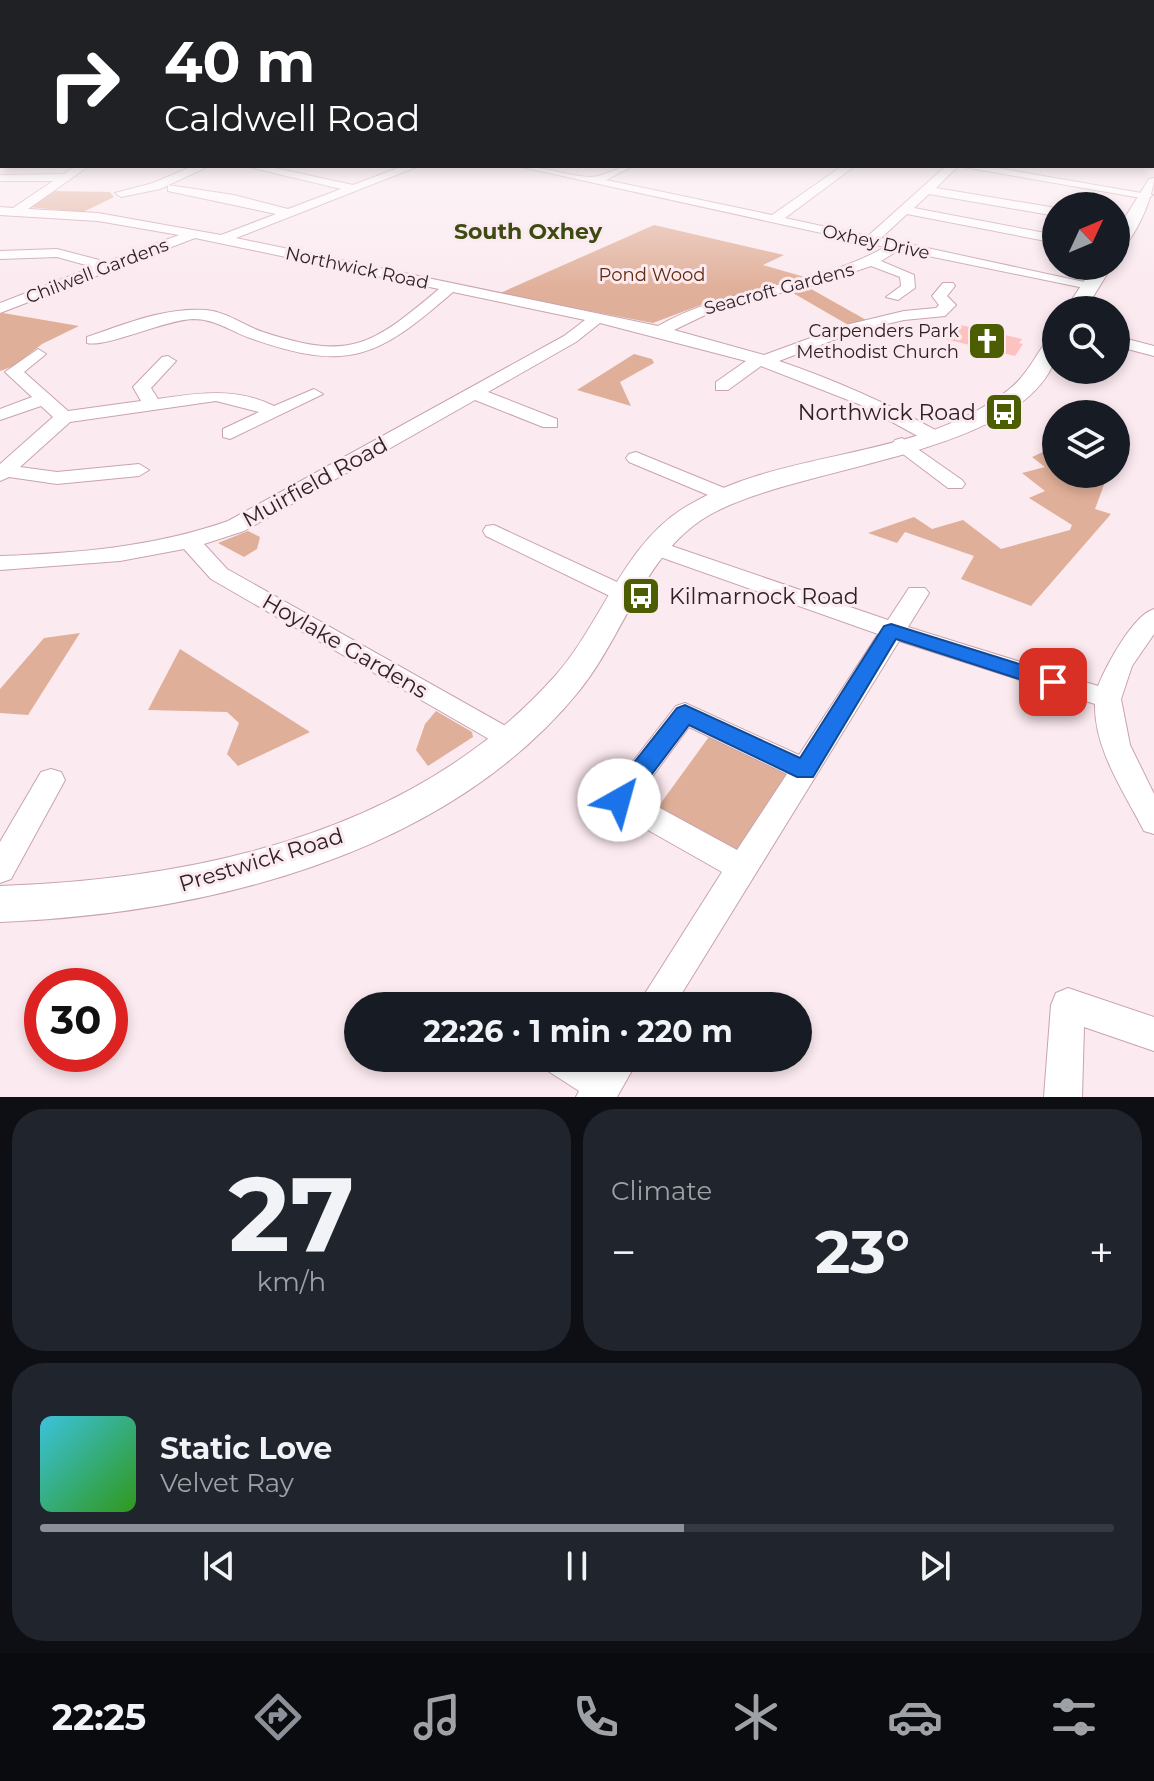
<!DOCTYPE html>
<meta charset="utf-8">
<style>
body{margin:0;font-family:Montserrat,sans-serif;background:#20242c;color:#f1f3f6;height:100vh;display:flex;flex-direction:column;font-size:30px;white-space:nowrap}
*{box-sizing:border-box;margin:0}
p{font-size:26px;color:#9ea1a6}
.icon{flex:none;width:44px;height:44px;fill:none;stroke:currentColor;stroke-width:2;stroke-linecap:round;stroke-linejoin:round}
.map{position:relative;height:1097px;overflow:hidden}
.sheet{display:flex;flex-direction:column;gap:12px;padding:12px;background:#0d0f14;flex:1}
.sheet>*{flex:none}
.top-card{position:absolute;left:0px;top:0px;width:1154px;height:168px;box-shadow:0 4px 12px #0003;background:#202124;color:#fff;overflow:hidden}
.needle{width:52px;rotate:46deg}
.controls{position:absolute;left:1042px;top:192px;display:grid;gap:16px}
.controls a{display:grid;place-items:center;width:88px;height:88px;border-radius:50%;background:#171b24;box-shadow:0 4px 12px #0003;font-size:40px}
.speed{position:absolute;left:24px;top:968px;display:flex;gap:16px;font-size:40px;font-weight:700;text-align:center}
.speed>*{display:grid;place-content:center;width:104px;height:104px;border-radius:50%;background:#171b24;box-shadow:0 4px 12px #0003;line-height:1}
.speed .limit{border:12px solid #d22;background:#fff;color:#111}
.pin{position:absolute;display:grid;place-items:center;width:68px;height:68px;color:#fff;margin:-34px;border-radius:16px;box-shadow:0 4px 12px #0006}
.me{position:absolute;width:88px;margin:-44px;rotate:38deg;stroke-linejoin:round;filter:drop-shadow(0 0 6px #0008)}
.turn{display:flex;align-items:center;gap:28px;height:168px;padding:0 32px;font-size:36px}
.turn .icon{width:104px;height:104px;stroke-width:2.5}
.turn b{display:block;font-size:56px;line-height:68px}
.big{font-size:60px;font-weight:700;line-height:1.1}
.sheet .card{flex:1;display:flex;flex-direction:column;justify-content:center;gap:12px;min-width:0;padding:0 28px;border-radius:32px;background:#20242c}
.sheet .dial{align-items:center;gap:0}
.dial b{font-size:104px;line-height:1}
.song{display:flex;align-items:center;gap:24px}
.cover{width:96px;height:96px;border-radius:12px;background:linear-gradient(135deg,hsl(190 70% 55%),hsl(110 70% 35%))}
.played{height:8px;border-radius:4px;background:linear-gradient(90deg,#8c9099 60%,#363941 60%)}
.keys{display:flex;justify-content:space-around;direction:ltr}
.heat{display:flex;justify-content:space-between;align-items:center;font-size:44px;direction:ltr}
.sheet .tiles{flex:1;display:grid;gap:12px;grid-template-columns:1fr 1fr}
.card:last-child{grid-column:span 2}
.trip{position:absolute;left:344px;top:992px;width:468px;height:80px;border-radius:40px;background:#171b24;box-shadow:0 4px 12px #0003;font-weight:700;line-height:80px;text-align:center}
.dock{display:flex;height:128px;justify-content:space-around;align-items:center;background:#090b0e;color:#9ea1a6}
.dock .icon{width:56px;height:56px}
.dock .active{color:#8c9099}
.dock b{font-size:36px;color:#f1f3f6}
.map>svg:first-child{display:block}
</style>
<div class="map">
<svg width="1154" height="1097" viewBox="0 0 1154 1097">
<rect width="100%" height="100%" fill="#fbeaf0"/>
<path fill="#e0af99" d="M52,191L110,192L114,197L83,212L28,207Z
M654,225L784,255L763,265L808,278L706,303L653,323L498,294Z
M811,289L868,321L850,326L793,293Z
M3,313L79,326L42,344L14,366L0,371V314Z
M634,354L652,359L654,363L620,382L631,406L577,390Z
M1056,446V474H1108L1095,509L1111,514L1031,606L961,579L974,556L905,532L897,543L868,533L914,517L932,529L963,520L1001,549L1070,530L1072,525L1029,498L1045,491L1022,473L1045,467L1032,457Z
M248,531L260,537L257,549L244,557L218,543Z
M80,633L28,715L0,713V689L44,638Z
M180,649L310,732L238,766L227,754L239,723L227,712L148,710Z
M436,711L472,732L473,737L428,766L416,750L425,724Z
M711,734L788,772L734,857L653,814Z"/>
<path fill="#fcc2c0" d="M956,324L1022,339L1019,343L1023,344L1015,356L945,339Z"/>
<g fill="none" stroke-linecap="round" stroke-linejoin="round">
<defs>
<path id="minor" d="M1152,163H1154V169L1146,166H1152Z
M75,166H89L28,209L98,213L221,235L276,214L168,191V185L234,195L288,209L341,189L245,166H266L353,185L403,166H419L236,238L658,326C729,285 814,288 885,247L517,166C542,166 564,175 589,177C603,178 617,166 633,166L606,180L772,215L842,166H855L785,218L868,236L946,166H986L1153,195L1147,199L958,166L936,188L1056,208V216L929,194L914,208L1056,235V243L907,214L881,238L1089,283L1096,287L1094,290L899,250L881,261L914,275L915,288L898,300L886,297L901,286L900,277L871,266L814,285L722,307L674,330L764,355L846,325L904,311L936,308L939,305L932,296L943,283H953L955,286L947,296L956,305L945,316L904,320L857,331L779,361C835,380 887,403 939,432L941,436L939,440H925L861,405L761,366L728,390H716V382L746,361L600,323L576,342L488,392L557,419V427H543L475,400L244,531L204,544L227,569L518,733L522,740L518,747L508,750L211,579L184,549L120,561L0,570V556C78,553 154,547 228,521L564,336L585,320L453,292C377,358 349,373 250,338C230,331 216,319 193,319C164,320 106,348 87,343V337C125,324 165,307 206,310C227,312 243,325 263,332C351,361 371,346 439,289L195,238L0,313V303L93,267L57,257L0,259V251L57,249L107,262L179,235L98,221L0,215V207L13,208L53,181H0V175L64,174Z
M193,166H209L160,189L121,197L115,193L153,183Z
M1116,336L1154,346V356L1116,346Z
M38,349L46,354L24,372L68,411L141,401L133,387L162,357L168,356L176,361L151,388L158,399C199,393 235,387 274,406L314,389L323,394L230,439L223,437V429L259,412L216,401L70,422L20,467L57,472L139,464L149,470L139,476L57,484L9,477L0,481V464L53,417L41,406L0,420V409L32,397L5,372Z
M902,438L962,480L965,484L962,488H948L895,448L892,444L895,440Z
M636,452L734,492L737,496L727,502L720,500L629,462L626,458L629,454Z
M494,525L632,589L636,594L624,601L616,599L486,536L483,531L486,526Z
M654,540L888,620L909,588H925L929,593L908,627L1098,686C1106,666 1133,615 1154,609V634L1132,666L1121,699L1130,745L1154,794V834L1144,831C1124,792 1094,749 1095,704L899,641L674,1006H637L722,872L609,808L604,800L609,792L676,706L685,703L799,755L878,634L646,552L643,547ZM689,727L787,774L737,850L638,796Z
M51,769L61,772L65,780L11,879L0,883V842L41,772Z
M1068,988L1154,1017V1051L1084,1027L1082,1097H1044L1051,1005L1056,993Z
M543,1058L598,1061L639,1058L617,1097H576L579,1091L548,1071Z"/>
<path id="major" d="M1154,178C1154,195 1133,246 1116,251V232L1149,179Z
M1094,266H1112L1085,310H1065Z
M1056,335C1056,343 1058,353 1055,360C1018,458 791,465 706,517C643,556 624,636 579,691C444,857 203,914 0,922V886C200,879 416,832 555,676C603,622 623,544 687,506C786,447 915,462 1007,391C1026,377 1036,355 1049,337Z"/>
</defs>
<use href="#minor" stroke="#c9a3b0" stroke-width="2"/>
<use href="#major" stroke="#c9a3b0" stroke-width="2"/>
<use href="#minor" fill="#fff" fill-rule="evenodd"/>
<use href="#major" fill="#fff" fill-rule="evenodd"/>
</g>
<linearGradient id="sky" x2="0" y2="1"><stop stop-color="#9fb6ec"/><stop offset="0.47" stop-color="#fdf6f8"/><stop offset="1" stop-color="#fdf6f8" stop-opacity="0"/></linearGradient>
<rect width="1154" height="290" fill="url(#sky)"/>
<path fill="#1a73e8" stroke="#114b97" stroke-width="2" d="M891,624L1061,677L1064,682L1053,690L896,639L813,777H797L689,725L627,807H610L607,800L610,793L677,708L685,705L800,758L884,626Z"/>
<defs>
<symbol id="church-square" viewBox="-11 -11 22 22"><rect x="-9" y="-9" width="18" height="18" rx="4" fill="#4c5e01" stroke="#fbeaf0"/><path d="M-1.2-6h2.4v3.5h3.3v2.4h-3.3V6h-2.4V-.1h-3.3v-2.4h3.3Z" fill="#fff"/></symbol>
<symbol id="bus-square" viewBox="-11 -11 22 22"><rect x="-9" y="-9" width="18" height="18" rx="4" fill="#4c5e01" stroke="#fbeaf0"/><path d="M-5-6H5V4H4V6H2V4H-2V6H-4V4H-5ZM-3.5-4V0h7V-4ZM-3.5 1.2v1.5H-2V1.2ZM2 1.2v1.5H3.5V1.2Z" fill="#fff"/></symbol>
</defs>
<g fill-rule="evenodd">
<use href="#church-square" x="965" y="319" width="44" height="44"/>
<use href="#bus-square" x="982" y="390" width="44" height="44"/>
<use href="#bus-square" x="619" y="574" width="44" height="44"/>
</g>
<g text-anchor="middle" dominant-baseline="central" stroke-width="6" stroke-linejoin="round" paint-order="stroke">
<g font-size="18" fill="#2f2126" stroke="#fbeaf0">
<text transform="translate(876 242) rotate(12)">Oxhey Drive</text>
<text transform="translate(357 268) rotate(12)">Northwick Road</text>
<text transform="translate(97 271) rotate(-21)">Chilwell Gardens</text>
<text transform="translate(779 289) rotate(-15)">Seacroft Gardens</text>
</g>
<g font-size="18" fill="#632b0c" stroke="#fbeaf0">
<text x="652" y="275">Pond Wood</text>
</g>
<g font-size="18" fill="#2f2126" stroke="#fbeaf0" text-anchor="end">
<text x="959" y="331">Carpenders Park<tspan x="959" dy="21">Methodist Church</tspan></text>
</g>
<g font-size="22" font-weight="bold" fill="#3d4a12" stroke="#fbeaf0">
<text x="528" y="231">South Oxhey</text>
</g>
<g font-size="22" fill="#2f2126" stroke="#fbeaf0" text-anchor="end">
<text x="976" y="412">Northwick Road</text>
<text x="669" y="596" text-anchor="start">Kilmarnock Road</text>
</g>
<g font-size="22" fill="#2f2126" stroke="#fbeaf0">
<text transform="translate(315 482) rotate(-29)">Muirfield Road</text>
<text transform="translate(345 646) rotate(30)">Hoylake Gardens</text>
<text transform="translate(261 860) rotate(-17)">Prestwick Road</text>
</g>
</g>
</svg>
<div class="controls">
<a><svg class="needle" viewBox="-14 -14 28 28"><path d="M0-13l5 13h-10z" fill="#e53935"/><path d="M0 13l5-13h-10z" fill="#9ea1a6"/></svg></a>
<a><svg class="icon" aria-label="search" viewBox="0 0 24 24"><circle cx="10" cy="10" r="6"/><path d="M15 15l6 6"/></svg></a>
<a><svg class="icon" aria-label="layers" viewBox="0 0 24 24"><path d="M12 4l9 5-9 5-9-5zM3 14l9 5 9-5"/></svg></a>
</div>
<div class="speed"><div class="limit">30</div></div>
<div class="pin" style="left:1053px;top:682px;background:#d93025"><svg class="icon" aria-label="arrive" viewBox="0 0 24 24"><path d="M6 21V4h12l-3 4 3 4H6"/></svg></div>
<svg class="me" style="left:619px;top:800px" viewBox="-20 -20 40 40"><circle r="19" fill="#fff"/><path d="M0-13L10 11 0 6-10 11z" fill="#1a73e8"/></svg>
<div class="trip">22:26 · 1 min · 220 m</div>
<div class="top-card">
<div class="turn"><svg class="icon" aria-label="right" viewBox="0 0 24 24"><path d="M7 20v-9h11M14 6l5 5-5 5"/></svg><div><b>40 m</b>Caldwell Road</div></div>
</div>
</div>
<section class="sheet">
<div class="tiles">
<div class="card dial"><b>27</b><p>km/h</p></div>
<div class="card"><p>Climate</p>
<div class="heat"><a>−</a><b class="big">23°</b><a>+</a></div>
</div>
<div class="card">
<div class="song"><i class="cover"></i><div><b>Static Love</b><p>Velvet Ray</p></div></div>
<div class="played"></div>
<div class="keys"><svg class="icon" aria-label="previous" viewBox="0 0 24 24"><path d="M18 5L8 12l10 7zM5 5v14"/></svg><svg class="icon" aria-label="pause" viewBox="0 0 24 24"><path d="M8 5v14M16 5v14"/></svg><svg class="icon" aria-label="next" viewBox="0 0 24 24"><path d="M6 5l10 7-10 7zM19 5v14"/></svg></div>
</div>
</div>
</section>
<nav class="dock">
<b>22:25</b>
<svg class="icon active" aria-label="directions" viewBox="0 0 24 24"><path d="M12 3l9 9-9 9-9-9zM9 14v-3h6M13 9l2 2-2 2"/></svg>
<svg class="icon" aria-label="music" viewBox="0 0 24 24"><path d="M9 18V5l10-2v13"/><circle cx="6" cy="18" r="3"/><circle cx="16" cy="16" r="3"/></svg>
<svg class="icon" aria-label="phone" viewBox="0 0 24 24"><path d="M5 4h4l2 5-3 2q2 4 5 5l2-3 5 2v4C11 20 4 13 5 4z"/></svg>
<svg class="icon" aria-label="climate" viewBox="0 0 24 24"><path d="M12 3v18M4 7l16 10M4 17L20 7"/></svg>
<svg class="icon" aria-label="car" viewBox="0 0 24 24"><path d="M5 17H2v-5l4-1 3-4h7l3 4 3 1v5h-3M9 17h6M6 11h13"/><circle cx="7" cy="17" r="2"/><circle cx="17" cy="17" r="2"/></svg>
<svg class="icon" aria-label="filters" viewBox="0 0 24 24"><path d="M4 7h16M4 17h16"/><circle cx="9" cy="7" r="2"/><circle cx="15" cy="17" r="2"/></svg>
</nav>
